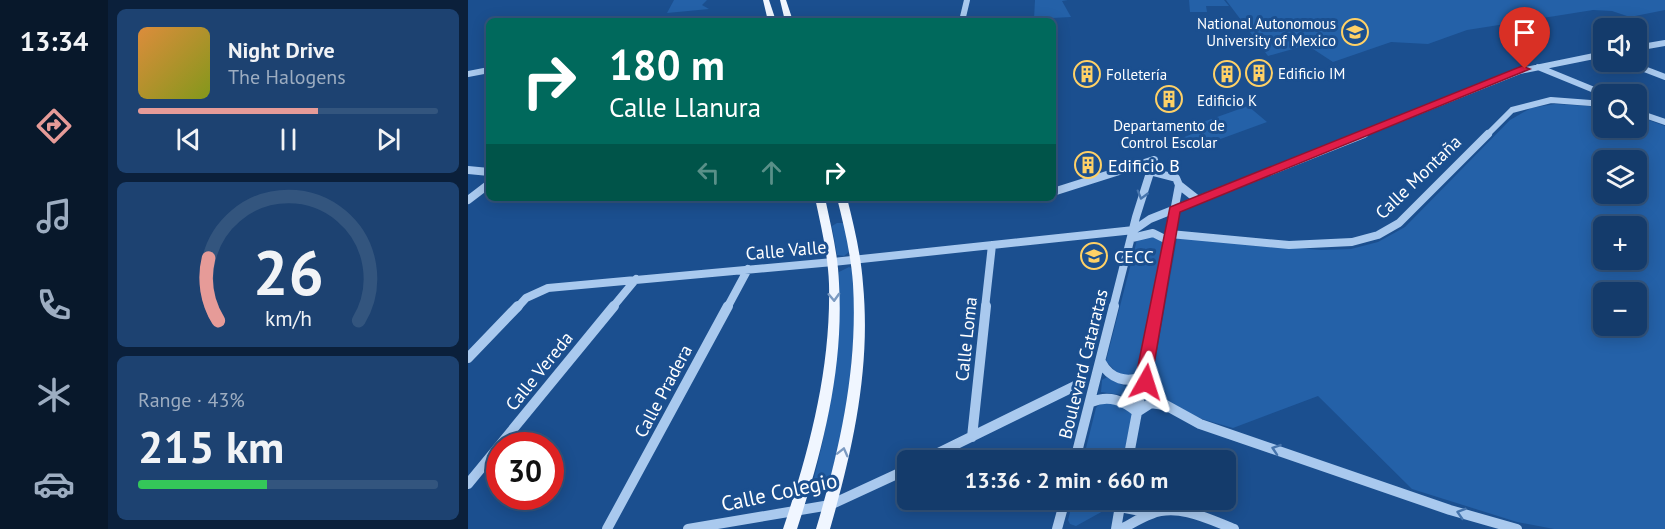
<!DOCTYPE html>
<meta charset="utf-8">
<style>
body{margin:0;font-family:"PT Sans",sans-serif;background:#1d4271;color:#f1f3f6;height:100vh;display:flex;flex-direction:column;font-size:22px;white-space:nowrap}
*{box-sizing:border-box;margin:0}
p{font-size:20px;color:#9dadc1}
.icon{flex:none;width:33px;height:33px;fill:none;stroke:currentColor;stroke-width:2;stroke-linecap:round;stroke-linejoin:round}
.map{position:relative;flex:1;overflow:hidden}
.details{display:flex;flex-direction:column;gap:9px;padding:9px;background:#0b203b;width:360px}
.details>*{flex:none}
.top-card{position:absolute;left:18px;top:18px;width:570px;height:183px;border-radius:9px;box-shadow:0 3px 15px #0003,0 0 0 2px #33557e;background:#00695c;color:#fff;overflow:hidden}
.buttons{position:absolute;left:1125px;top:18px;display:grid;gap:12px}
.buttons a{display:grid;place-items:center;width:54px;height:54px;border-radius:9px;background:#143b6b;box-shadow:0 3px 15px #0003,0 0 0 2px #33557e;font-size:30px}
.speed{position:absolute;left:18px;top:432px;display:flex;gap:12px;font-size:30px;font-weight:700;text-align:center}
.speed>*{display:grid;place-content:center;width:78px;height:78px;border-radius:50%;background:#143b6b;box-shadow:0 3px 15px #0003,0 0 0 2px #33557e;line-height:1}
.speed .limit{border:9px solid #d22;background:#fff;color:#111}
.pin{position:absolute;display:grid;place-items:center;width:51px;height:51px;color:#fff;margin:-62px -26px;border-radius:50% 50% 50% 0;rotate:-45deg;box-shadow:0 0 6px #0007}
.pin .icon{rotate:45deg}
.me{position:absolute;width:66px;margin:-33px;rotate:6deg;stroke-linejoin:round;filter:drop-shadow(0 0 4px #0008)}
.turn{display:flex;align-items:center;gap:21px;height:126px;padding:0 24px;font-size:27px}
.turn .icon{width:78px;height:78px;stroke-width:2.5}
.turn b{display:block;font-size:42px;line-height:51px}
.lanes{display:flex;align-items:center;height:57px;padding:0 24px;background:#0003;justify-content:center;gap:30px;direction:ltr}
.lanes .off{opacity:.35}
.big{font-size:45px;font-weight:700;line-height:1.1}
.details .widget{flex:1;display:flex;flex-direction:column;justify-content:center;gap:9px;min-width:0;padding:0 21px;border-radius:9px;background:#1d4271}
.details .dial{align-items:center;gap:0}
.dial svg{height:156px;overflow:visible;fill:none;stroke:#33557e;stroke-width:7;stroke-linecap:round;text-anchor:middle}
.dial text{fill:#f1f3f6;stroke:none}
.song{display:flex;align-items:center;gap:18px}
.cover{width:72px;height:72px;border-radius:9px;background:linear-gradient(135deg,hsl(30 70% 55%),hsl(70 70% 35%))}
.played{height:6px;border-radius:3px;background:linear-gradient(90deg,#e69b98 60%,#33557e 60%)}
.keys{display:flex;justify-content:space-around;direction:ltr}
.charge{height:9px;border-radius:4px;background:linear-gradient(90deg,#34c759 43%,#33557e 0)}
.trip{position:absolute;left:429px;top:450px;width:339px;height:60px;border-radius:9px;background:#143b6b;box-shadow:0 3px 15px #0003,0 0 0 2px #33557e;font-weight:700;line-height:60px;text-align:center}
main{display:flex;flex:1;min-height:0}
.menu{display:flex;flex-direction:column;width:108px;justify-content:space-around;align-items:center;background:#08182b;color:#9dadc1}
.menu .icon{width:42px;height:42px}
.menu .selected{color:#e69b98}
.menu b{font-size:27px;color:#f1f3f6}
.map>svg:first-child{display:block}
</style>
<main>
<nav class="menu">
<b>13:34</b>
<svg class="icon selected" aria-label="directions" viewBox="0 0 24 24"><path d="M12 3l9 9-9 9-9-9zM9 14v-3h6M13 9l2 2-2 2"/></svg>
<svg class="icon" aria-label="music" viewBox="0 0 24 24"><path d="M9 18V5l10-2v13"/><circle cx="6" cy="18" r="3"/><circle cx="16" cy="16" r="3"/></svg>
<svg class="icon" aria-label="phone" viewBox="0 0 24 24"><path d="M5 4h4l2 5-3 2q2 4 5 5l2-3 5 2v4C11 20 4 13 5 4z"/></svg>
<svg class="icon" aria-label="climate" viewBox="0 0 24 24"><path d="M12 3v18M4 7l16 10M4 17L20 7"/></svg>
<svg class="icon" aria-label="car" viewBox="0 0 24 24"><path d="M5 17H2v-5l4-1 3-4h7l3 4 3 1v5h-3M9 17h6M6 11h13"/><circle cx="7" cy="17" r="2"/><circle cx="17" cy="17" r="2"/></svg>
</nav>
<section class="details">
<div class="widget">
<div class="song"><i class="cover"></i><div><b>Night Drive</b><p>The Halogens</p></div></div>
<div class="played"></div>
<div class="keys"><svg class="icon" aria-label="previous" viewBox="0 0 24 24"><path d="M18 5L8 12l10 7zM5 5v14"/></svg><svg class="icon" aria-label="pause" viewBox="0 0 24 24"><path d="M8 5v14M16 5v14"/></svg><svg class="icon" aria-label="next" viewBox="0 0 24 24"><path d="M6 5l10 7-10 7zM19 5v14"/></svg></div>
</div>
<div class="widget dial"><svg viewBox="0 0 100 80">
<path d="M14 69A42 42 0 1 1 86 69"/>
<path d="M14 69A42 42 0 0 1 9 37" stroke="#e69b98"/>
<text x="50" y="56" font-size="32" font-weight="700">26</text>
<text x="50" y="72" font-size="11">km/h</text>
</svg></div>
<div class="widget"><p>Range · 43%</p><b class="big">215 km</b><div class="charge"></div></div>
</section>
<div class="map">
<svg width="1197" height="529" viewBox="0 0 1197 529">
<rect width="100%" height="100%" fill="#1b4f8f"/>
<path fill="#2461a8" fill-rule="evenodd" d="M206,0H239L234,5L241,9L199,13Z
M567,0H600L594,1L603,17L566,19Z
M721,0H756L761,6H738L739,12H722Z
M758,0H1197V10L1162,17L1144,11L1125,10L999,30L960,44L923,42L865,62L839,45L800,56Z
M1087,104L1135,107L1136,128H1168L1169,116L1197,126V529H1086L1049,522L944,489L850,396L765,428L734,419L701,403L691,395L684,380L709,238L853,250L883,249L910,242L937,227L1042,120L1063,108ZM1136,160H1168V194H1136ZM1136,226H1168V260H1136ZM1136,292H1168V326H1136Z
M780,106L799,122L725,149L714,138L734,130L735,122Z
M369,223H376L381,252L376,256L369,255L364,226Z
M679,235L697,240L671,371L659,376L650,374L638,361L670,236Z
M381,267L385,269L387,322L378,420L359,490L349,495L344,492V486C364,410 372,351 371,272Z
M639,377L666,391L667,397L633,392L634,380Z
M634,401L660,408L664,415L655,460H615L628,408Z
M605,500H646L637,510L608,526L602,524L600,520Z"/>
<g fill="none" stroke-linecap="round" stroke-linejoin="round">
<path stroke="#a9c9ee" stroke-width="6" d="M494,21L499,0
M1168,48L1197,43
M1158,62L1197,77
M1070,67L1136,94
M0,74L21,70
M1168,112L1197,122
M892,135L1052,71L1136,54
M1019,135L1044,110L1083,100L1136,104"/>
<path stroke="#a9c9ee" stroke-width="8" d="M0,170L21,172
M681,171L708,178L711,185L730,200
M585,192L686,160
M0,200L21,184
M666,230L682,219L896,134
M702,234L821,245L884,242L910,235L931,223L1020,134
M664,238L685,233L701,241
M49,308L58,298L80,288L365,262L666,230
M144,308L168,279
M259,308L280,269
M517,308L524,245
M645,308L668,217L686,160
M688,308L711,185"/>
<path stroke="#a9c9ee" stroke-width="10" d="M0,358L50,306
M633,362C642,379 659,384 676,376L680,387L692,402L732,424L982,510L1049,529
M623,402C641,395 655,400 669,412L683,403L696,405
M504,437L518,306
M456,460L609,385
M607,460L646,306
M660,460L689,306
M0,484L146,306
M652,507L683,513
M139,529L260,306
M220,529L362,505L440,469
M589,529L597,500
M648,529L653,500
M653,529C663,524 672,518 683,514C710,503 741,519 766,529"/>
<path fill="#f0f6ff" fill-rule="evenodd" d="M295,0H301L308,21H300Z
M312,0H318L325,21H317Z
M347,198H357C363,226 370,254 371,283C376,368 355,449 329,529H315C342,449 363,368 361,284C360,255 353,226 347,198Z
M369,198H379C386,226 393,255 395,284C403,368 385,449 362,529H348C372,449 390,368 385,284C383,255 376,226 369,198Z"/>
</g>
<defs><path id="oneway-chevron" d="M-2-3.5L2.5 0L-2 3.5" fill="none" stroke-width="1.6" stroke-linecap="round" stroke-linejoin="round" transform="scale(1.5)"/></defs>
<g stroke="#4674ac">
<use href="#oneway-chevron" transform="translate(674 195) rotate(106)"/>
<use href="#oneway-chevron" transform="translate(808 449) rotate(-161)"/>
<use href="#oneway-chevron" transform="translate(993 513) rotate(-163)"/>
</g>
<g stroke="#7b9ac1">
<use href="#oneway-chevron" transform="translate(366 297) rotate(88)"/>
<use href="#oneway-chevron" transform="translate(375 452) rotate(-76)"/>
</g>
<path fill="#e11d48" stroke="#92132f" stroke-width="1.5" d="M1054,66L1062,69L712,212L684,376L683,387H672L668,376L702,207Z"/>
<defs>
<symbol id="university-ring" viewBox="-11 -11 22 22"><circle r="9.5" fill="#1b4f8f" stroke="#ffd166" stroke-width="1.5"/><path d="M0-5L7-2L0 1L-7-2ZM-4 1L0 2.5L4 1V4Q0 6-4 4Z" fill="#ffd166"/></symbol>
<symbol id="building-ring" viewBox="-11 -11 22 22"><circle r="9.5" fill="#1b4f8f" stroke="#ffd166" stroke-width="1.5"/><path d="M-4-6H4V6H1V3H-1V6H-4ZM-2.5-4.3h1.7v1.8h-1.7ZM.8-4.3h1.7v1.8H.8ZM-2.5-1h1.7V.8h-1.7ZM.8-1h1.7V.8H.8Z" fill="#ffd166"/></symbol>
</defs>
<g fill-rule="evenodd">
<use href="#university-ring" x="872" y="17" width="30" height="30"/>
<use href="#building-ring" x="776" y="58" width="30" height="30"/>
<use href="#building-ring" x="604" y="59" width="30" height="30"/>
<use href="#building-ring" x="744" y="59" width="30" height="30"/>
<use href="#building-ring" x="686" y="84" width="30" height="30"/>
<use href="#building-ring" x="605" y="150" width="30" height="30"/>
<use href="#university-ring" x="611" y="241" width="30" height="30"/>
</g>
<g text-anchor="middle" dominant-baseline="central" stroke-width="6" stroke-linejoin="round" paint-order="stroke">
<g font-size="15" fill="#fff" stroke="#1b4f8f" text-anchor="start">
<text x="868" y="23" text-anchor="end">National Autonomous<tspan x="868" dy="17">University of Mexico</tspan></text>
<text x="810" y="73">Edificio IM</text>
<text x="638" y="74">Folletería</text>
<text x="759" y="100" text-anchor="middle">Edificio K</text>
<text x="701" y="125" text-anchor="middle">Departamento de<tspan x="701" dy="17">Control Escolar</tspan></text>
</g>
<g font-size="18" fill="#fff" stroke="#1b4f8f" text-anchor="start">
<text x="640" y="165">Edificio B</text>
<text x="646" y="256">CECC</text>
</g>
<g font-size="18" fill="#fff" stroke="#1b4f8f">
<text transform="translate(950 177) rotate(-44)">Calle Montaña</text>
<text transform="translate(318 250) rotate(-5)">Calle Valle</text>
<text transform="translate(498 339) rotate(-84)">Calle Loma</text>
<text transform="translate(615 364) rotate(-76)">Boulevard Cataratas</text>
<text transform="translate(71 371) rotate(-51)">Calle Vereda</text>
<text transform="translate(195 391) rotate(-62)">Calle Pradera</text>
</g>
<g font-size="21" fill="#fff" stroke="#1b4f8f">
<text transform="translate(311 492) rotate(-12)">Calle Colegio</text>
</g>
</g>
</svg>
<div class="buttons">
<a><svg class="icon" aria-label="sound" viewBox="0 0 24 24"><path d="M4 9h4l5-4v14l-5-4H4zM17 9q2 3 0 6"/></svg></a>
<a><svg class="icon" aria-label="search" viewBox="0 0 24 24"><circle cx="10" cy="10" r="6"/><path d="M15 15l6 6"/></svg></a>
<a><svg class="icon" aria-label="layers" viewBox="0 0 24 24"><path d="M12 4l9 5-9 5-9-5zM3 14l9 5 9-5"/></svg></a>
<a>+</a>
<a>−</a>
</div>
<div class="speed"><div class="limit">30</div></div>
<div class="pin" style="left:1057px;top:69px;background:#d93025"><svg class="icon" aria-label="arrive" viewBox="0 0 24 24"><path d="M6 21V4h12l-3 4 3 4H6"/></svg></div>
<svg class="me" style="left:678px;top:382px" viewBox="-20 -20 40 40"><path d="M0-17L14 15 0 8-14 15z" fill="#e11d48" stroke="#fff" stroke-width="4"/></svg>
<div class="trip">13:36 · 2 min · 660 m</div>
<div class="top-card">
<div class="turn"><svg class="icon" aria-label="right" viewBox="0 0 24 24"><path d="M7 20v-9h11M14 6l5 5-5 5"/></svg><div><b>180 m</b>Calle Llanura</div></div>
<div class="lanes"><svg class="icon off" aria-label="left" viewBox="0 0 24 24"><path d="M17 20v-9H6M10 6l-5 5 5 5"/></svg><svg class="icon off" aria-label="ahead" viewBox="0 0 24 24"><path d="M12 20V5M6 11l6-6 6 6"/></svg><svg class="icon" aria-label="right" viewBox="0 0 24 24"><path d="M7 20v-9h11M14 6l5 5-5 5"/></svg></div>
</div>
</div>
</main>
